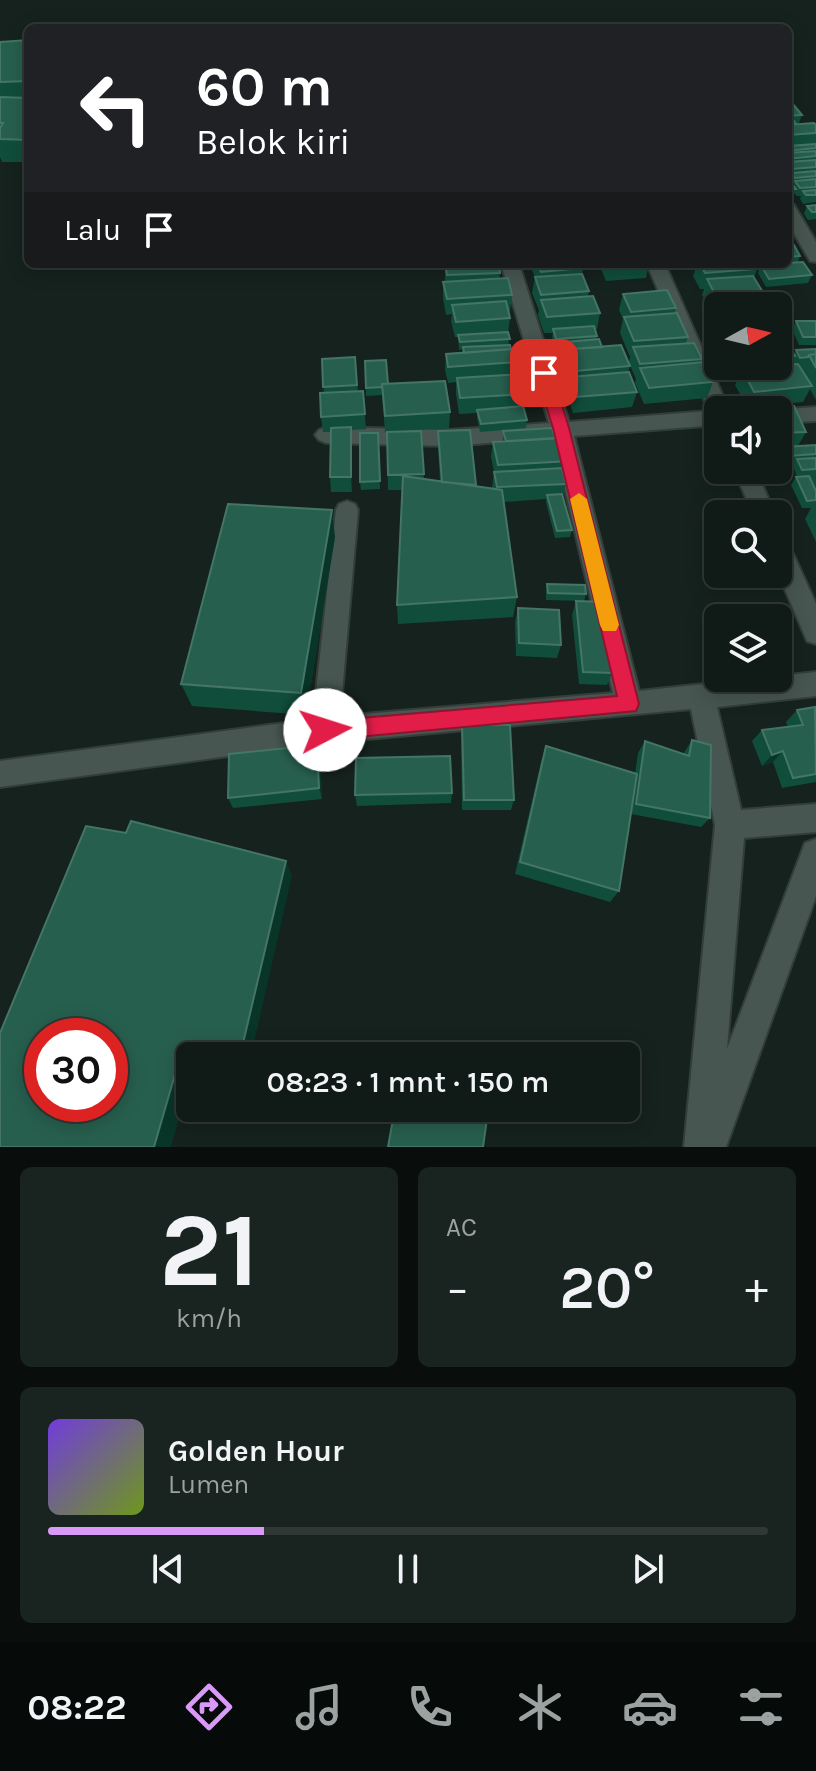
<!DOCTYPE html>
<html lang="id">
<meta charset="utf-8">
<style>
body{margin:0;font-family:Karla,sans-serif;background:#19231f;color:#f1f3f6;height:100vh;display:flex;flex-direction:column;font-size:30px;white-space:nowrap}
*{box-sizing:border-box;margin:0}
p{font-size:26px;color:#9ca1a1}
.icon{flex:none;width:44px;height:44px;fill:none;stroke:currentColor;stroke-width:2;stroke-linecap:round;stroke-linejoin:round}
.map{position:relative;height:1147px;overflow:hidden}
.drawer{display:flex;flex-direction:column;gap:20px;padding:20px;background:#090e0c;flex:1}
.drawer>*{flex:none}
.hud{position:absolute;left:24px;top:24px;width:768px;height:244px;border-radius:12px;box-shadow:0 4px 20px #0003,0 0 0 2px #303835;background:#202124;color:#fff;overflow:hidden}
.needle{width:52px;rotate:82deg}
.fabs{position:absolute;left:704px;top:292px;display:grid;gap:16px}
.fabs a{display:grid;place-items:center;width:88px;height:88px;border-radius:12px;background:#101a16;box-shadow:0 4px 20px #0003,0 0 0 2px #303835;font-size:40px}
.speed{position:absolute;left:24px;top:1018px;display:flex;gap:16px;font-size:40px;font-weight:700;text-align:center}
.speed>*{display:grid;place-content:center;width:104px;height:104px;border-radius:50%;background:#101a16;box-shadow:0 4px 20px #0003,0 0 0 2px #303835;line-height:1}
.speed .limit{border:12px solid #d22;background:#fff;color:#111}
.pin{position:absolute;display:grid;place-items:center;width:68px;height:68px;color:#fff;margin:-34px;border-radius:16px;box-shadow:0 4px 12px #0006}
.me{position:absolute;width:88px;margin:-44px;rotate:85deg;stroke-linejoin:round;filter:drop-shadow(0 0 6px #0008)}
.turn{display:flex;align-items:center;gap:28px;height:168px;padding:0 40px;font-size:36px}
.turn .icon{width:104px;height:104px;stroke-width:2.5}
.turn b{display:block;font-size:56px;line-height:68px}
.then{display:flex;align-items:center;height:76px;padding:0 40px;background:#0003;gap:16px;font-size:30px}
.big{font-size:60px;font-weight:600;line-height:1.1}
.drawer .tile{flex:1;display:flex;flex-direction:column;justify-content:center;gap:12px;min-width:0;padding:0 28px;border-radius:12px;background:#19231f}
.drawer .dial{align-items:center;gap:0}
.dial b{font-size:104px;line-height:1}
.song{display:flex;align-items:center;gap:24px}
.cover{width:96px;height:96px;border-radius:12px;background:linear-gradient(135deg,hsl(260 70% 55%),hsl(80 70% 35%))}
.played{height:8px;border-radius:4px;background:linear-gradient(90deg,#d99af7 30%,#303835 30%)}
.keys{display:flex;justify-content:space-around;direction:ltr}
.heat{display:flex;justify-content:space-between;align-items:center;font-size:44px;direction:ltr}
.drawer .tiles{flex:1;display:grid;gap:20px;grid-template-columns:1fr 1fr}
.tile:last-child{grid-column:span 2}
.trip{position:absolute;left:176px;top:1042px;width:464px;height:80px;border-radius:12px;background:#101a16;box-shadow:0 4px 20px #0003,0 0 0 2px #303835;font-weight:600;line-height:80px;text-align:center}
.tabs{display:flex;height:128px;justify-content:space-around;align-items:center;background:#060a09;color:#9ca1a1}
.tabs .icon{width:56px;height:56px}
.tabs .current{color:#d99af7}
.tabs b{font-size:36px;color:#f1f3f6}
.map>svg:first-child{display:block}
</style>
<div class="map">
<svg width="816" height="1147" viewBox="0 0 816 1147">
<rect width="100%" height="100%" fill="#15221d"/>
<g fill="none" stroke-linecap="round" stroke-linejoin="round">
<defs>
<path id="minor" d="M788,203L794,205L816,242V262L810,261L788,223Z
M501,264H519L569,422L709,411L647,264H665L729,410H718V425L574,436L639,691L816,672V696L717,707L741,810L816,804V832L744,838L727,1049L805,843L816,839V896L726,1147H684L715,825L691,709L325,743L0,787V761L313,719L336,510L339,504L347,501L355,504L358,510L340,716L613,693L553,438L450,446L326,443L319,440L315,435L319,430L326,427L450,430L549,423Z
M816,407V421L778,423V410H773Z
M734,470H756L775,514H753Z
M778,536L786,538L816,604V644L807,641L778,573Z"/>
</defs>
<use href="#minor" stroke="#343e39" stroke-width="4"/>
<use href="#minor" fill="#475650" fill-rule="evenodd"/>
</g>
<path fill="#104e3b" d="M28,40V162H2L0,157V42Z
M788,104L802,115L799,123L796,124L816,125V202L803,204L800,199L801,196H797L794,193L792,197H788V179L790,177H788Z
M816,205V219L808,220L804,214L807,206Z
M788,246L800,256L798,262L812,275L808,283L766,287L758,273L760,266L756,267L757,269L754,278L764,294L759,305L763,306H718V344L713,345L703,325L709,309L702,295L704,289H700L693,276L695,271L691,264H788Z
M417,264H499L500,279L512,295L510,311H508L510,318L508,333L509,345L518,362L517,375L528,394L525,410H524L527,420L526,428L480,432L477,418V413L459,414L456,394V382L448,383L445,370L446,354L462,353L463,349L459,350L458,337H455L451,321L452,314L446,315L443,298V282H445V267L417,268Z
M533,264H581L583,268L582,274L589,291L588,296L600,313L597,329H595L597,336L596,340L602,347L630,366L628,372L637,392L632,407L573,413L566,393L568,387H562L555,366L556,360L553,351L554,345L552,337L553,333H544L538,315L539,310L532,293L535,277L532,270Z
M599,264H649L646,278L606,281Z
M623,294L676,308L674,314L688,337L686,343L702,359L701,362L713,382L707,398L644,404L635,383L636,379L629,363L630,357L620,333L623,319L619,310Z
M796,321H816V345H799L792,329Z
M778,331L794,354L796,350L816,349V400L810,389L803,402L747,407L735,385L742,369H747L745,366H778Z
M355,357L358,391H363L366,429L351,430L352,492H331L330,477L331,432H323L321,417L324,393L322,359Z
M365,361L388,384L450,412L449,428L385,432L382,395L366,396Z
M794,406L806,432L798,446L816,445V542L805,519L811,508H802L791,485L796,477H797L793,466L794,463L784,464L780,455L784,448H778V410H754L755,408Z
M438,431L476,486L492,488L494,472L491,457L493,442L503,441V431L555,438L570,461L566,476L564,477L566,484L563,496L572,530L570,537L555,538L546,502V499L504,502L517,597L513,617L398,624L397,605L403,490H388L387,432L424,474V479L440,481L438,446Z
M378,433L380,489L361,490L360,482Z
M335,537L306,715L192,706L181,684Z
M547,584L586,594L584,601L546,600V591Z
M576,601L612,673L607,685L579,684L572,615Z
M518,608L561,645L557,658L516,656L515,622Z
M797,710H816V782L782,788L773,762L762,766L752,741L762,730L788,727L786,722Z
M462,724L514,800L511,810H462L461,735Z
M692,740L710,818L701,827L631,814L619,891L610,902L515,874L541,762L546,746L635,774L638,753L645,741L683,754Z
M317,745L320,756L322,799L233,808L228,798Z
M452,793L451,803L357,806L355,795Z"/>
<path fill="#083527" d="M351,427L352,443V492L351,477Z
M332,510L335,537L306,715L301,693Z
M317,745L320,756L322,799L319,788Z
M783,751L773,762L762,766L772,755Z
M286,861L292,876L251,1056H240Z
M176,1071L190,1075V1078L171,1147H154Z"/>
<path fill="#275f4e" stroke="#447566" stroke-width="2" fill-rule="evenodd" d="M28,40V81L0,82V42Z
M0,97L28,98V140L0,139V128L3,123H0Z
M792,103L802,115L788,116V104Z
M788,121H794L796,124L788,125Z
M814,123L816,125V133L788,135V125Z
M816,144V148L788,151V146Z
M816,151V156L788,159V153Z
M816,160V167L791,169L788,165V162Z
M816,171V176L795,178L791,173Z
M788,179L796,189H788Z
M816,179V187L800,188L795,181Z
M816,190V195H806L803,191Z
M816,205V212H812L807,206Z
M794,245L800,256L788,257V246Z
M803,262L812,275L769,279L761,265L788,264V263Z
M445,264H499L500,273L447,275Z
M538,264H581L583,268L541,272Z
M700,264H754L757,269L705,273Z
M582,274L589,291L541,295L535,277Z
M753,276L764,294L717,298L707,279Z
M508,278L512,295L447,299L443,282Z
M667,290L676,308L631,312L623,294Z
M593,296L600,313L547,317L541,300Z
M506,301L510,318L456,322L452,305Z
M718,308V327L709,309Z
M677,313L688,337L634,341L624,317Z
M796,321H816V337H803Z
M594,326L597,336L556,339L553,329Z
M778,331H780L795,356L778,358Z
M508,332L510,339L460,342L458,335Z
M599,339L602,347L558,350V351L557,352L555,343Z
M694,343L702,359L640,364L633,347Z
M510,345L511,349L464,353L463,347Z
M621,345L630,366L565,372L558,350Z
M515,349L518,362L448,367L446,354Z
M816,349V354L809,355L808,357L800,358L796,350Z
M816,354V368L809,355Z
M355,357L357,385L323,387L322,359Z
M386,360L388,384H382V387L366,388L365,361Z
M704,362L713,382L649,388L640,368Z
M798,364L812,386L754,392L742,369Z
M629,372L637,392L576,397L570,377Z
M523,374L528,394L460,398L457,378Z
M445,381L450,412L385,416L382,384Z
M363,391L365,414L321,417L320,393Z
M523,406L527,420L481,424L477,410Z
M794,406L806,432L778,433V410H756L755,408Z
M351,427V477H330L331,428Z
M552,428L555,438L506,441L503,431Z
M470,430L476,485L442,482L438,431Z
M421,431L424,474L388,475L387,432Z
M360,433H378L380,481L360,482Z
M564,438L570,461L498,465L493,442Z
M816,445V454L789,456L784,447Z
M816,458V469L802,470L797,459Z
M562,468L566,484L497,487L494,472Z
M403,476L502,490L517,597L397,605Z
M809,476L816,491V500L807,501L796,477Z
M562,494L572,530L557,531L547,495Z
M228,504L332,510L301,693L181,684Z
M547,584L585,585L586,594L548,593Z
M576,601L604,602L612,673L583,672Z
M518,608L559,610L561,645L519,643Z
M815,707L816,774L793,778L783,751L772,755L762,730L803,725L797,710Z
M462,724L510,725L514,800H464Z
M692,740L711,745L710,818L636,804L645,741L689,756Z
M317,745L319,788L228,798L229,754Z
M546,746L637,774L619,891L520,862Z
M450,756L452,793L355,795L356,758Z
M131,821L286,861L240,1056H190V1074L176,1071L154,1147H0V1033L86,826L126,833ZM42,1036H110V1104H42Z
M395,1108H472L488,1112L483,1147H388Z"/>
<path fill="#e11d48" stroke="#92132f" stroke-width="2" d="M544,368L552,373L569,428L639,704L636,711L325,740L318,737L315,730L318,723L325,721L617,696L553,428L536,373Z"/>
<path fill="#f59e0b" d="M579,493L587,499L619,625L616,631H603L600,625L570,499Z"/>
</svg>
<div class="fabs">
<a><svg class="needle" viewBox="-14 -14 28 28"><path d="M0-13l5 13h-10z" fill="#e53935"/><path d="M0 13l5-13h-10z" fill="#9ca1a1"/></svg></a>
<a><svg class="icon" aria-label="sound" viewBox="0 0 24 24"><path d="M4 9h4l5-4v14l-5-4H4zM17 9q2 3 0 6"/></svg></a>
<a><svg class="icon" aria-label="search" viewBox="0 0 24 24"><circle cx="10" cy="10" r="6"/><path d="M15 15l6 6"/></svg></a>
<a><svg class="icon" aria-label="layers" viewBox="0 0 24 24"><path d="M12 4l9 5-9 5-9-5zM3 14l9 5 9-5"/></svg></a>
</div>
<div class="speed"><div class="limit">30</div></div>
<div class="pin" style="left:544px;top:373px;background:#d93025"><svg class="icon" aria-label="arrive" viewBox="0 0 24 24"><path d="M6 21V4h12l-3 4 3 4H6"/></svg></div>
<svg class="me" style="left:325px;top:730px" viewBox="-20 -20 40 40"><circle r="19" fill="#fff"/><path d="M0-13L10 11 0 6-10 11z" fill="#e11d48"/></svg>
<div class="trip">08:23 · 1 mnt · 150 m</div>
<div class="hud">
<div class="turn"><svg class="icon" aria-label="left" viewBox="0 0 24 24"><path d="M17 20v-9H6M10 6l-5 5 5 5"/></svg><div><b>60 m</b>Belok kiri</div></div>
<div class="then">Lalu<svg class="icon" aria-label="arrive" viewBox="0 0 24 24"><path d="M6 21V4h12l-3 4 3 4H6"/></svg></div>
</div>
</div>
<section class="drawer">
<div class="tiles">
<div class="tile dial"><b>21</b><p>km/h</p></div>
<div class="tile"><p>AC</p>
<div class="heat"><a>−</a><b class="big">20°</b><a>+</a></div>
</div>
<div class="tile">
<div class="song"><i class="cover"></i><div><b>Golden Hour</b><p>Lumen</p></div></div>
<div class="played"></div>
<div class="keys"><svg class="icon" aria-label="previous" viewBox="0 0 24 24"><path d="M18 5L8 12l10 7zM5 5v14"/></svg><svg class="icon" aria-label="pause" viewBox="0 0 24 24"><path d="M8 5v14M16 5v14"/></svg><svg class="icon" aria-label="next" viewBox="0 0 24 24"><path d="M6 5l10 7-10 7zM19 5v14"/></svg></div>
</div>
</div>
</section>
<nav class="tabs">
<b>08:22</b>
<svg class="icon current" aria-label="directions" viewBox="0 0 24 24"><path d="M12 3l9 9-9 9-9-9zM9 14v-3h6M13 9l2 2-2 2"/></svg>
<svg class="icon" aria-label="music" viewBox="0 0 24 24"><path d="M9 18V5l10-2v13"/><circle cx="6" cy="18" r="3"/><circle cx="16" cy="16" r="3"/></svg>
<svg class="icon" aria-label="phone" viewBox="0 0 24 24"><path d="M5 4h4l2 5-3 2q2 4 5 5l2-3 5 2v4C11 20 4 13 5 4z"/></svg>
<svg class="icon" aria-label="climate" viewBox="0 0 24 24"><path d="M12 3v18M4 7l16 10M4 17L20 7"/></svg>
<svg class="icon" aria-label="car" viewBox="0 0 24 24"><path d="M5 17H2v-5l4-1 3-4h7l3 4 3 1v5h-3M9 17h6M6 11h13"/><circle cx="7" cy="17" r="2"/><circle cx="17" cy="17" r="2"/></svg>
<svg class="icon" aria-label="filters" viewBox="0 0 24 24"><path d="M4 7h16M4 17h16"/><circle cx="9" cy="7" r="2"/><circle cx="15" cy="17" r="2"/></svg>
</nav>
